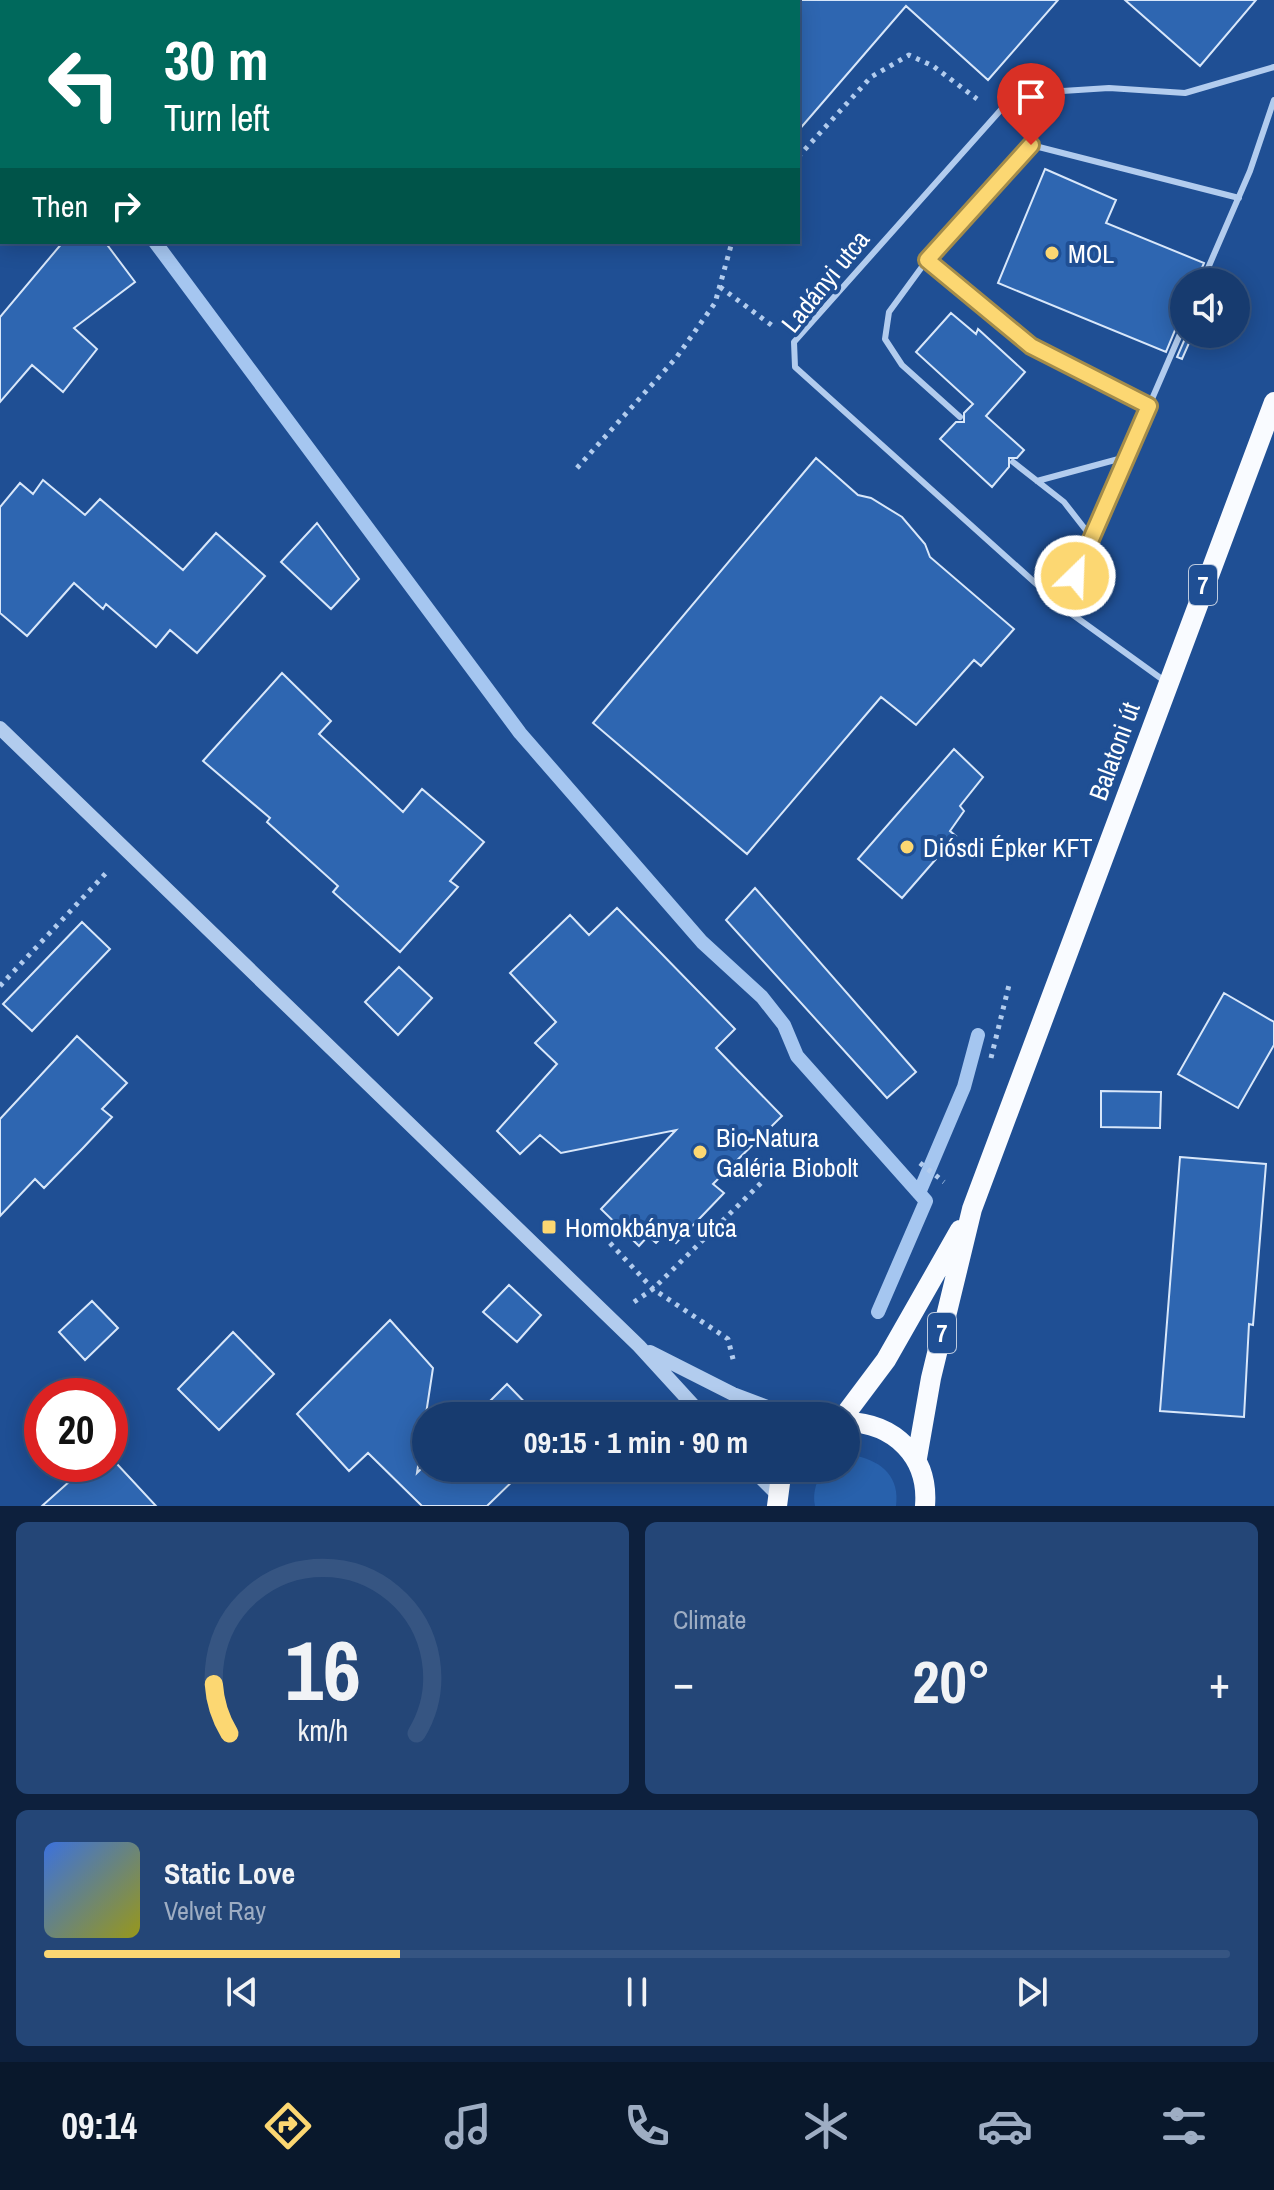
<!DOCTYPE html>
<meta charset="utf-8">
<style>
body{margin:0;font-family:"Archivo Narrow",sans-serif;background:#244677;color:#f1f3f6;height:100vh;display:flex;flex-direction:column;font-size:30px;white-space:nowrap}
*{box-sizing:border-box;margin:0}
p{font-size:26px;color:#9eadc3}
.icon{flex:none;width:44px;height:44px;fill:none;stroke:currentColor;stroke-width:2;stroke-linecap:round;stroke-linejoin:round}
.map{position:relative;height:1506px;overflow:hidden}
.drawer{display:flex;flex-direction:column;gap:16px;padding:16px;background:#0d203d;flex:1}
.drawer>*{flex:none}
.hud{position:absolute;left:0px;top:0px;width:800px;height:244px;box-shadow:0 4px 20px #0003,0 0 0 2px #365582;background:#00695c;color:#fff;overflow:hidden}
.controls{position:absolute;left:1170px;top:268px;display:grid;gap:16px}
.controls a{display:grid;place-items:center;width:80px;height:80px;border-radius:50%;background:#173b6f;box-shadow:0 4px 20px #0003,0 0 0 2px #365582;font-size:40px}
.speed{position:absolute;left:24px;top:1378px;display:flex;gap:16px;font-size:40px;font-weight:700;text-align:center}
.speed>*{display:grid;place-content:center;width:104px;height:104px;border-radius:50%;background:#173b6f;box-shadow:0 4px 20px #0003,0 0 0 2px #365582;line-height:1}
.speed .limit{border:12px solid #d22;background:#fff;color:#111}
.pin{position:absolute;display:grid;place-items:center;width:68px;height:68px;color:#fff;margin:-82px -34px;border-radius:50% 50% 50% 0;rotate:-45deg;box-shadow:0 0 8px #0007}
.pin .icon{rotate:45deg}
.me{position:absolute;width:88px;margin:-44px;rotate:24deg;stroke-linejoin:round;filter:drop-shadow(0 0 6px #0008)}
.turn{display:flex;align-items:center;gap:28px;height:168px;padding:0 32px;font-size:36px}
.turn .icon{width:104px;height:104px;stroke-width:2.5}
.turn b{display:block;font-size:56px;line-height:68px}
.then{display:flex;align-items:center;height:76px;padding:0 32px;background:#0003;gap:16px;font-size:30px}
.big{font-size:60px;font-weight:700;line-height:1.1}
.drawer .tile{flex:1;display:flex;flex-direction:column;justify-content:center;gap:12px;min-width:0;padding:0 28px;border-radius:12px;background:#244677}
.drawer .dial{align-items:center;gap:0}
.dial svg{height:208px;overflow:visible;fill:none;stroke:#365582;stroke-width:7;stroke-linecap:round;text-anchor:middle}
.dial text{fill:#f1f3f6;stroke:none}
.song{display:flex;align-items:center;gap:24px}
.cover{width:96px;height:96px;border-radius:12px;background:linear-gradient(135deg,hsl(220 70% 55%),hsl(60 70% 35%))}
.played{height:8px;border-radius:4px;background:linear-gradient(90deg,#fcd772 30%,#365582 30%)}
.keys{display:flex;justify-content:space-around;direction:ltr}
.heat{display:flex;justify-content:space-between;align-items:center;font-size:44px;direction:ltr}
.drawer .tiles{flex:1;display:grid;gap:16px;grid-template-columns:1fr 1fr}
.tile:last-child{grid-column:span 2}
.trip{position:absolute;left:412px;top:1402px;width:448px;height:80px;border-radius:40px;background:#173b6f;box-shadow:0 4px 20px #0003,0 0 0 2px #365582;font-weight:700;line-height:80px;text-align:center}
.menu{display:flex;height:128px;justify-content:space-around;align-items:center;background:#09182c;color:#9eadc3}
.menu .icon{width:56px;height:56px}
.menu .current{color:#fcd772}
.menu b{font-size:36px;color:#f1f3f6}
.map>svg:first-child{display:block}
</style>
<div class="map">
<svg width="1274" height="1506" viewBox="0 0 1274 1506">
<rect width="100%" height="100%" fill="#1f4f94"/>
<path fill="#2861ac" d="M857,1456C883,1462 900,1478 896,1506H815C812,1492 817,1478 826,1468H846V1457Z"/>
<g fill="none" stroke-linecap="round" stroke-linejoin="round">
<path stroke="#a5c6f0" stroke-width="14" d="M0,39L2,41
M155,242L520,733L702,942L762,997L784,1025L797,1056L926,1201L878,1312
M919,1193L964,1087L978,1035"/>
</g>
<path fill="#2e66b1" stroke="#d8e7fa" stroke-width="2" d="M798,0H1058L988,80L906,6L798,131Z
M1125,0H1256L1200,66Z
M1045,169L1116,200L1106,223L1204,263L1196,282H1184V319L1178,323L1166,352L998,283Z
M63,242H105L135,282L74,328L97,349L63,392L32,365L0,402V317Z
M951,313L976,334L978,329L1025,372L986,416L1024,450L1017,458H1009V467L992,487L940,439L956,422H964V413L973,404L916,352Z
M1187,334H1193L1182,359L1177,357Z
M816,458L858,495L871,498L902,517L925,544L930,557L1014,629L981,666L974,660L916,725L881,697L747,854L593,723Z
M43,480L85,515L100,499L183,570L216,533L265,576L197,653L170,630L156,647L106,604L103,609L74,583L27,636L0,613V507L20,483L33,494Z
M317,523L359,579L331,609L281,562Z
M282,673L331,721L319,734L403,812L422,789L484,842L450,881L458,887L400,952L333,892L338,886L267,822L270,818L203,761Z
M954,749L983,777L960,806L964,811L950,831L956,836L902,898L858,859Z
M755,888L916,1072L887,1098L726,920Z
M617,908L735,1029L716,1048L782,1116L713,1184L724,1193L676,1243L666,1233L656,1243L648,1236L639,1246L601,1209L676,1130L561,1153L540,1135L520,1154L497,1131L557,1064L535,1043L556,1022L510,973L570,915L589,935Z
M82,922L110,949L32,1031L3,1004Z
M399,967L432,998L398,1035L365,1002Z
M1224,993L1274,1022V1045L1238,1108L1178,1074Z
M77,1036L127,1083L102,1109L112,1117L83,1148L44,1188L35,1179L0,1216V1119Z
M1101,1091L1161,1092L1160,1128L1101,1127Z
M1180,1157L1266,1164L1253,1325L1249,1324L1244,1417L1160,1411Z
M509,1285L541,1315L517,1342L483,1312Z
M92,1301L118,1328L85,1360L59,1332Z
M390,1320L433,1368L417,1473L426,1464V1468H526L487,1506H422L368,1453L349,1471L297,1414Z
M233,1332L274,1374L219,1430L178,1389Z
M507,1384L538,1416H475Z
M89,1464H117L156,1506H42Z"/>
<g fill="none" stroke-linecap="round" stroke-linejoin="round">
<path stroke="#b2ccee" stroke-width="5" stroke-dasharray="4 6" stroke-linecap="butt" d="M798,157L871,77L909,55L933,66L977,99
M720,287L774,327
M577,468L676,358L715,303L732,242
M0,986L107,872
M991,1058L1009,985
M920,1163L944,1182
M610,1243L653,1289L762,1182
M634,1302L653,1289L728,1339L734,1363"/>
<path stroke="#b2ccee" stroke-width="6" d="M927,260L1031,346L1149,406
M1202,282L1250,171L1274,100
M960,417L902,365L885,339L889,312L927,260L1031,145L1239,198
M1013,462L1064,502L1092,538
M1037,481L1126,457
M1062,607L1184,325
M1166,682L1062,607L795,367L794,342L1015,94L1109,88L1185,93L1274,67"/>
<path stroke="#b2ccee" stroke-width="14" d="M0,728L639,1346L703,1416
M650,1352L733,1394L791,1416
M751,1468L777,1494"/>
<path stroke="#f9fbff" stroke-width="20" d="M844,1416L886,1360L960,1230
M846,1422C895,1423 929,1457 925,1506
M917,1458L931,1378L972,1209L1274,402
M777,1506L782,1468"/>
</g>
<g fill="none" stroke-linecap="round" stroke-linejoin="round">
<defs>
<path id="route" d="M1031,145L927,260L1031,346L1149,406L1075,576"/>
</defs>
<use href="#route" stroke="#a48c4a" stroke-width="20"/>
<use href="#route" stroke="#fcd772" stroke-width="14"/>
</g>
<g fill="#fcd772" stroke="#1f4f94" stroke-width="3">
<circle cx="1052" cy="253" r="8"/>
<circle cx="907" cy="847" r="8"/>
<circle cx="700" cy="1152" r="8"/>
<rect x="541" y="1219" width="16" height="16" rx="4"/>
</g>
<g text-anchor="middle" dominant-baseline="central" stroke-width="8" stroke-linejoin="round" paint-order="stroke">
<g fill="#1f4f94" stroke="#bccadf" stroke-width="2">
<rect x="1189" y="565" width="28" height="40" rx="6"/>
<rect x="928" y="1313" width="28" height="40" rx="6"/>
</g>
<g font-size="24" font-weight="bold" fill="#fff">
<text x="1203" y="585">7</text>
<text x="942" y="1333">7</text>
</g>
<g font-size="26" fill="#fff" stroke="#1f4f94" text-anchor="start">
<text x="1068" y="253">MOL</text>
<text x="923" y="847">Diósdi Épker KFT</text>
<text x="716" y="1137">Bio-Natura<tspan x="716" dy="30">Galéria Biobolt</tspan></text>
<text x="565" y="1227">Homokbánya utca</text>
</g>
<g font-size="26" fill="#fff" stroke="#1f4f94">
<text transform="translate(825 281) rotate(-51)">Ladányi utca</text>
<text transform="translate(1114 751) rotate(-70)">Balatoni út</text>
</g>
</g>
</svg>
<div class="controls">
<a><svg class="icon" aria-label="sound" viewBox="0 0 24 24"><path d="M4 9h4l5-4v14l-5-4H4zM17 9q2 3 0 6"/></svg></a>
</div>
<div class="speed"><div class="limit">20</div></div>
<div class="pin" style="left:1031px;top:145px;background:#d93025"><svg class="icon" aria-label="arrive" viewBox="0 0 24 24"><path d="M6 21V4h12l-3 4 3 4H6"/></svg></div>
<svg class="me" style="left:1075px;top:576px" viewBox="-20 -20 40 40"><circle r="17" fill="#fcd772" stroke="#fff" stroke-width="3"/><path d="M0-11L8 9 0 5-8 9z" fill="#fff"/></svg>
<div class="trip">09:15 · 1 min · 90 m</div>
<div class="hud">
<div class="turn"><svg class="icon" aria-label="left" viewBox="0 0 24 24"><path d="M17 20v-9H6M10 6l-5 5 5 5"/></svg><div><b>30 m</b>Turn left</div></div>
<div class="then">Then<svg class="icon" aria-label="right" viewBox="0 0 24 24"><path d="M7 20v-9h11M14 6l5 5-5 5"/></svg></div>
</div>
</div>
<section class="drawer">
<div class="tiles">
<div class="tile dial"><svg viewBox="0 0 100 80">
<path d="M14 69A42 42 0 1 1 86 69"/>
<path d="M14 69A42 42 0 0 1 8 50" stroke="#fcd772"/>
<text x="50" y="56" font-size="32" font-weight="700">16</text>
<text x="50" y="72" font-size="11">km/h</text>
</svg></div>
<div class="tile"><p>Climate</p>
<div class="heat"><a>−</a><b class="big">20°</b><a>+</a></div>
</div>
<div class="tile">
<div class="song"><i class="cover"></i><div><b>Static Love</b><p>Velvet Ray</p></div></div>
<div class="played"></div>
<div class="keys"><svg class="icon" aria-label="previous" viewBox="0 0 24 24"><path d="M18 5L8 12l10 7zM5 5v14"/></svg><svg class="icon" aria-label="pause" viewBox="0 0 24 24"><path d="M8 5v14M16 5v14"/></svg><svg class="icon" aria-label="next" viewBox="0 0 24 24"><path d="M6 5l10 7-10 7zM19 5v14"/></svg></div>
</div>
</div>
</section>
<nav class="menu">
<b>09:14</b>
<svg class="icon current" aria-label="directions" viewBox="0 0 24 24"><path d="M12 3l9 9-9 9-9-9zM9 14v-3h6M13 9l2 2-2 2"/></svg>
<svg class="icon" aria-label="music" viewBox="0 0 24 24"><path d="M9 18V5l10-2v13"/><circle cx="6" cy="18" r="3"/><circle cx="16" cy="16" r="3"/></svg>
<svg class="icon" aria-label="phone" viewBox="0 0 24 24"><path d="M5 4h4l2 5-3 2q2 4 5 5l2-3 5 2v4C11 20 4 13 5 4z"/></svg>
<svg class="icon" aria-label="climate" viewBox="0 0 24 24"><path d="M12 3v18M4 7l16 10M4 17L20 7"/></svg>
<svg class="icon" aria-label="car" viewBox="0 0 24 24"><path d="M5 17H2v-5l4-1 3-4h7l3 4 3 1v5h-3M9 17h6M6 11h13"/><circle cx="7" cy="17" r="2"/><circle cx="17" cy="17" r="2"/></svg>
<svg class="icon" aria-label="filters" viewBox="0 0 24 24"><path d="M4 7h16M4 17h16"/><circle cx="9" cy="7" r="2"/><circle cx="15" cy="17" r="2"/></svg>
</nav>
